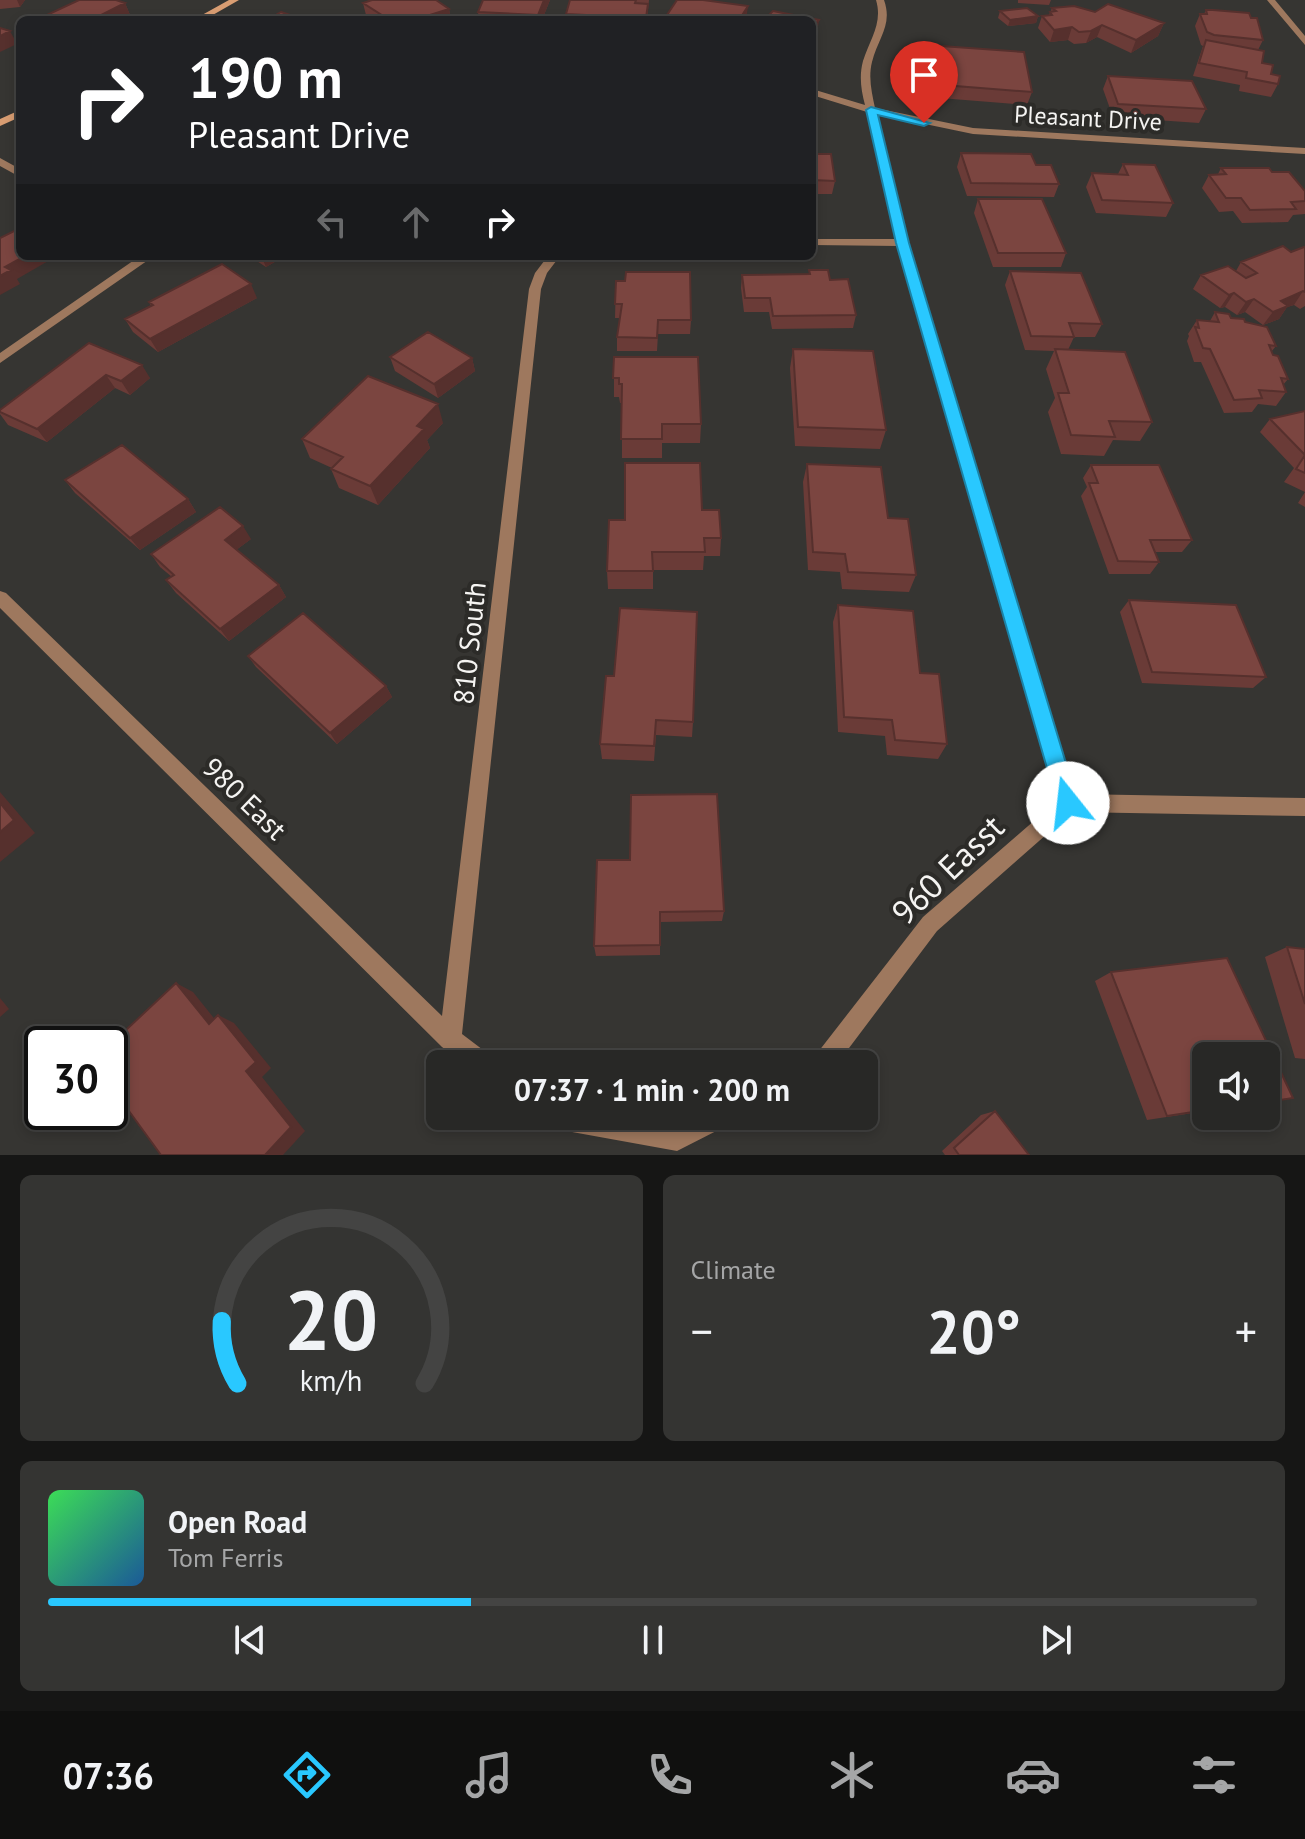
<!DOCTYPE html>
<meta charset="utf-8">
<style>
body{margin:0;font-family:"PT Sans",sans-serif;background:#343432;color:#f1f3f6;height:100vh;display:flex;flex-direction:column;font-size:30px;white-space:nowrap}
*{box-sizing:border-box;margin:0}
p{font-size:26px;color:#a5a6a7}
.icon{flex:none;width:44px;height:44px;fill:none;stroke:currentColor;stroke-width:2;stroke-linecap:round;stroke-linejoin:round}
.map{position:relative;height:1155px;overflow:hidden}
.details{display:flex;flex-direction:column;gap:20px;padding:20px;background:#161615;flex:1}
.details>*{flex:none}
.guide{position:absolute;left:16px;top:16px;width:800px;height:244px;border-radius:12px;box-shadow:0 4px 12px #0003,0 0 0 2px #444443;background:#202124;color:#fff;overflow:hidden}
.tools{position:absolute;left:1192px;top:1042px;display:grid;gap:16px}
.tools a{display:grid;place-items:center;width:88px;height:88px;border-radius:12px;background:#282826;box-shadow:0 4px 12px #0003,0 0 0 2px #444443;font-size:40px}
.speed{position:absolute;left:24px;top:1026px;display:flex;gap:16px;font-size:40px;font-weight:700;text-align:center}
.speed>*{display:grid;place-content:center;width:104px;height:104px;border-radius:50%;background:#282826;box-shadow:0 4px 12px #0003,0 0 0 2px #444443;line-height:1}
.speed .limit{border:4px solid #111;border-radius:12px;background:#fff;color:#111}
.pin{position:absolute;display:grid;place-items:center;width:68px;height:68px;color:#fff;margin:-82px -34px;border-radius:50% 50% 50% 0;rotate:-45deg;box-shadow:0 0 8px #0007}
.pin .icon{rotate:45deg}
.me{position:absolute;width:88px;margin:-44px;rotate:344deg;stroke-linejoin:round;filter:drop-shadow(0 0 6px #0008)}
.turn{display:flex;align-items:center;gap:28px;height:168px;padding:0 40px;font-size:36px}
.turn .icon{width:104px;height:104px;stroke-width:2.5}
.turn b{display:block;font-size:56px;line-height:68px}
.lanes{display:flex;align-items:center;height:76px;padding:0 40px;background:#0003;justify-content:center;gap:40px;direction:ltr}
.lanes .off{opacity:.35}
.big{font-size:60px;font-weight:600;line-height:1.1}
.details .widget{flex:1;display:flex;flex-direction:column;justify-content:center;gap:12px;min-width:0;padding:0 28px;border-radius:12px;background:#343432}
.details .dial{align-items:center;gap:0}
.dial svg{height:208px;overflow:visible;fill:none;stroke:#444443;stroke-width:7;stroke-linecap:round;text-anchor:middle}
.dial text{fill:#f1f3f6;stroke:none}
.song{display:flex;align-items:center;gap:24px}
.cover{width:96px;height:96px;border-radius:12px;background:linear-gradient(135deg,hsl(130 70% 55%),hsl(210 70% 35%))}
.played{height:8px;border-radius:4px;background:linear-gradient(90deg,#29c8ff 35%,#444443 35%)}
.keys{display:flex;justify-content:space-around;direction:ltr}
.heat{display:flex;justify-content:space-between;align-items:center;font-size:44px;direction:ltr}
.details .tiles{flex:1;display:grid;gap:20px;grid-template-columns:1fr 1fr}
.widget:last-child{grid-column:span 2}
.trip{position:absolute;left:426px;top:1050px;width:452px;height:80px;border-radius:12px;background:#282826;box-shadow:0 4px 12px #0003,0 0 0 2px #444443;font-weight:600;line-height:80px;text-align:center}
.tab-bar{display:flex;height:128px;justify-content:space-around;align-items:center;background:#10100f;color:#a5a6a7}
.tab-bar .icon{width:56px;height:56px}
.tab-bar .selected{color:#29c8ff}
.tab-bar b{font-size:36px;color:#f1f3f6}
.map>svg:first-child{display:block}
</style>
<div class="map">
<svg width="1305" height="1155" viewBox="0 0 1305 1155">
<rect width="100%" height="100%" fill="#363532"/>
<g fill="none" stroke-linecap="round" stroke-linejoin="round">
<path fill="#9e785e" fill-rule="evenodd" d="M876,0H884C893,25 878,38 872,62C868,78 872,93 875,108L973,128L1305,148V154L973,134L877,114L909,243L1075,794L1305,798V816L1072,812L937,931L837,1064H812L815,1056L923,917L1058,800L898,246L812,245V239H896L867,112L812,95V89L865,105C861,90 859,76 863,61C870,39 883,23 876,0Z
M1267,0H1275L1305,36V45Z
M0,158L20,169V177L0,166Z
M140,256H154L0,363V353Z
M548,256H560L547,273L541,289L462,1034L491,1056L494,1064H465L442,1047L0,608V591L6,593L442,1016L529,289L535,273Z
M538,1116H614L676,1127L698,1116H734L730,1124L677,1151L550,1128L542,1124Z"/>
<path fill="#d99d72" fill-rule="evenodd" d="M229,0H239L204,20H193Z
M20,110V117L0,126V119Z"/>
</g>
<path fill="#6a3b37" d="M0,0H29H25L20,7L0,9Z
M550,0L542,20H479L478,12Z
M570,0H649L647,20H566V14Z
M1018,0H1051L1049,5L1018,3Z
M125,3L130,15L121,20H52L49,14Z
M363,3L449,9L451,20H366V18L369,17L366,15Z
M1052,8L1095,12L1164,23L1158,36L1131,53L1097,37L1086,43L1074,44L1068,40L1050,42L1038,28L1042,16L1049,15Z
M1206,10L1263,40L1258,50L1262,63L1278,84L1271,97L1239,91L1240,85L1193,76L1203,46L1201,45L1195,26L1200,14H1204Z
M1000,11L1038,16L1036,23L1008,26L998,18Z
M941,46L1032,92L1027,105L940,98L938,59Z
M1108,76L1206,109L1199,123L1113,117L1103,89Z
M961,153L1059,184L1054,197L967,196L957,167Z
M812,154L835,181L832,194H812Z
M1123,164L1173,203L1166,217L1096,213L1086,187L1092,173L1118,174Z
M1221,168L1272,172L1305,191V214L1293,215L1288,222L1242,223L1233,211L1219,212L1202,188L1209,175L1218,174Z
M978,199L1066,253L1061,267H993L974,213Z
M1305,248V306L1300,309L1294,305L1287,307L1279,319L1263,325L1245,312L1237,315L1225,307L1220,308L1193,289L1201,275L1236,271L1241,262Z
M249,256H285L266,267Z
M809,270L830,280L856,315L853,328L772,329L769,312H744L741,288L742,275L809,274Z
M1010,271L1102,324L1095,337H1074L1068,350L1152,422L1140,441L1113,440L1104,456L1061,454L1048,412L1055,398L1046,369L1054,351L1025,350L1005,285Z
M616,281L691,320L690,334H658L657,351H617V337L620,318H615Z
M257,298L158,352L133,332L125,319L151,306L149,302Z
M1215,312L1245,322L1276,346L1271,352L1288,379L1283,385L1286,392L1276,406L1258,404L1252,412L1224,413L1201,362H1194L1187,341L1189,336L1188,334L1197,320L1210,321Z
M89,343L150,378L130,395L115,388L47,442L8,425L0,414V410Z
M793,349L886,430L880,449L795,446L790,368Z
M390,357L472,358L475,371L438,398L395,371Z
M614,357L701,424L700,443H662V458H622V403H620L619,397H614Z
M1305,411V507L1298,503L1305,492L1284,482L1294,468L1260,432L1270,419Z
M443,423L427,440L430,448L378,505L339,488L331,469L332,468L310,458L302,439Z
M807,464L888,518L916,575L909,592L842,589L840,572L808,570L803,482Z
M1091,465L1192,540L1182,552H1155L1159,562L1150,574H1109L1081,496L1087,487L1083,478Z
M65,480L188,499L196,512L140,550L75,493Z
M702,510L721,538L720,556H704L703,570H653V589H608L607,571L625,520Z
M251,539L236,550L279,585L286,597L229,641L176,593L166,580L172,577L160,567L151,554Z
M1129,600L1266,677L1253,688L1142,683L1120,612Z
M838,605L920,673L947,744L938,759L887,755L885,736L838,732L833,622Z
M248,656L386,686L392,697L337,744L256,667Z
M614,676L693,722L692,737L656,735L654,761L602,759L600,744Z
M597,860L724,911L722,921L660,922V955L596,956L594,946Z
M1287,947L1305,949V1059L1295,1058L1265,957Z
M1227,958L1293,1098L1266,1103V1056H1206V1111L1147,1120L1095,981L1111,972Z
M995,1111L1029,1155H945L942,1151L981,1115Z"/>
<path fill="#56302d" d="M17,0H25L20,7Z
M544,0H550L542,20H538V15Z
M125,3L130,15L121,20H101L103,14Z
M748,6L746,20H739Z
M449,9L451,20H414Z
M1038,16L1036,23L1008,26L1010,20Z
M819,20L817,33L812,38V28Z
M1164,23L1158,36L1131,53L1136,40Z
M1102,25L1097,37L1086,43L1091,31Z
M1072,27L1068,40L1050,42L1054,30Z
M10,31L17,44L0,52V36Z
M25,256H48L50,260L17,279L20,284L0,295V276L5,267Z
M261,256H285L266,267Z
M251,284L257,298L158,352L150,339Z
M1303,291L1294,305L1287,307L1279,319L1263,325L1281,301Z
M1234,293L1225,307L1220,308L1229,295Z
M1254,299L1245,312L1237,315L1246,302Z
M472,358L475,371L438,398L434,384Z
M142,365L150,378L130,395L121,381Z
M106,375L115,388L47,442L37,429Z
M438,404L443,423L427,440L430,448L378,505L370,486L417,426Z
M188,499L196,512L140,550L130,538Z
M243,526L251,539L232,553L225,540Z
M279,585L286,597L229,641L220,629Z
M386,686L392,697L337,744L330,733Z
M0,792L35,833L0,862Z
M176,983L193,992L225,1032L209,1024Z
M0,998L9,1009L0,1017Z
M218,1015L234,1023L271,1068L262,1077L305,1131L283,1155H265L246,1071Z"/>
<path fill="#7b4540" stroke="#56302d" stroke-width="2" d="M79,0H116L125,3L103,14L109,16L101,20H69L49,14Z
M372,0H436L449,9L414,20H368L366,18L380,14L363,3Z
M483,0H544L538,15L478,12Z
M570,0H636L635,3L648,4L646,18L566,14Z
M677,0H703L748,6L739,20H681L665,18Z
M1108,4L1164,23L1136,40L1102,25L1091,31L1079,32L1072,27L1054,30L1042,16L1052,15L1050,12L1056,11L1052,8L1074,6L1095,12Z
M1027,8L1038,16L1010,20L1000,11Z
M1206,10H1213L1249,13L1251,18H1257L1263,40L1214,35L1207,32L1200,14H1207Z
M773,11L819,20L812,28V20H764Z
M281,12L299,18L295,20H267Z
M0,28L10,31L0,36Z
M1206,40L1264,51L1262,63L1273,65L1271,74L1280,76L1278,84L1246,78L1247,72L1199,63Z
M941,46L1024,52L1032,92L943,85Z
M1108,76L1192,81L1206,109L1118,104Z
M961,153L1031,154L1036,165H1051L1059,184L971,183Z
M812,154H831L835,181L812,180Z
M1123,164L1155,165L1173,203L1102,200L1092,173L1128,175Z
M1221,168H1269L1272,172H1289L1305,191V201L1291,202L1296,209L1250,210L1241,198H1226L1209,175L1226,174Z
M978,199H1042L1066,253H998Z
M14,231L20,234V256H25L5,267L11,270L0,276V238Z
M1283,246L1291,252L1304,247L1305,248V292L1303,291L1281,301L1288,306L1273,312L1254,299L1246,302L1234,293L1229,295L1201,275L1228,266L1246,278L1257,273L1241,262Z
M222,264L251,284L150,339L125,319L153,305L149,302Z
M809,270H828L830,280L848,279L856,315L773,316L770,298H745L742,275L810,274Z
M1010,271L1081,273L1102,324L1069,323L1074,337L1031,336Z
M626,272H690L691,320H658L657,338L617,337L622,304H615L616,281H625Z
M1215,312L1229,314L1231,318L1244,319L1245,322L1267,327L1276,346L1269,345L1273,355L1278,356L1288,379L1281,378L1286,392L1259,390L1262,398L1234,400L1210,349L1203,348L1195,327L1199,328L1197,320L1219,322Z
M428,332L472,358L434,384L390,357Z
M89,343L142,365L121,381L106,375L37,429L0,412V410Z
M793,349L873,351L886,430L798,427Z
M1055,349L1125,352L1152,422L1109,421L1115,437L1071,435L1058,393H1069Z
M614,357H698L701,424H662V439H621L622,384H619V378H613Z
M368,376L438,404L417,426L424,429L370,486L331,469L343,457L302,439Z
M1305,411V473L1296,469L1305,455L1270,419Z
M122,445L188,499L130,538L65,480Z
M625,463H700L702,510H719L721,538H704L705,552H652L653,571H607L609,520H625Z
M807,464L881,467L888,518L908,519L916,575L848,572L845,554L813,552Z
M1091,465H1159L1192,540H1150L1159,562L1118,561L1089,483H1098Z
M220,507L243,526L225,540L279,585L220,629L166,580L174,575L151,554Z
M1129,600L1236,605L1266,677L1152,672Z
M838,605L913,611L920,673L939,674L947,744L895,740L892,720L844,717Z
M620,608L697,612L693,722L656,720L654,746L600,744L606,676H614Z
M303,613L386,686L330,733L248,656Z
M717,794L724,911L660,912V945L594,946L597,860H630L631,795Z
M0,803L14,820L0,832Z
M1287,947L1305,949V1004Z
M1227,958L1293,1098L1266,1102V1056H1206V1110L1167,1116L1111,972Z
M176,983L209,1024L218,1015L256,1062L246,1071L291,1127L265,1155H161L110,1085V1045Z
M995,1111L1029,1155H959L954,1148Z"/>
<path fill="#29c8ff" stroke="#1b82a6" stroke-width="2" d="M871,107L930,123L924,126L878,115L909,243L1078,803L1075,811L1068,814L1060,811L1057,803L896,243L866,110Z"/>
<g text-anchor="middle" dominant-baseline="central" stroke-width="8" stroke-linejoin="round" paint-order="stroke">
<g font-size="24" fill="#f5f4f2" stroke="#2c2b28">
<text transform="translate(1088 118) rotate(3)">Pleasant Drive</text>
</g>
<g font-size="28" fill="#f5f4f2" stroke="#2c2b28">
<text transform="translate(469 643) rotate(-84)">810 South</text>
<text transform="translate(245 798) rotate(44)">980 East</text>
</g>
<g font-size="34" fill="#f5f4f2" stroke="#2c2b28">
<text transform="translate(947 869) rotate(-44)">960 Easst</text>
</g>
</g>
</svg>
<div class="tools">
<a><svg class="icon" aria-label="sound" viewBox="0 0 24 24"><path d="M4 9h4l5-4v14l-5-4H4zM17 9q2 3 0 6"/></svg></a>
</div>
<div class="speed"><div class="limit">30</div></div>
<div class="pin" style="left:924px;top:123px;background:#d93025"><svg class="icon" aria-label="arrive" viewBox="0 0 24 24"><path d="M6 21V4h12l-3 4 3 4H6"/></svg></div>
<svg class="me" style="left:1068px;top:803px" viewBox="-20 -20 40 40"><circle r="19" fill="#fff"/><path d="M0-13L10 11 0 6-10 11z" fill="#29c8ff"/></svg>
<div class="trip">07:37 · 1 min · 200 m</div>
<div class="guide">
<div class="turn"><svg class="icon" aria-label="right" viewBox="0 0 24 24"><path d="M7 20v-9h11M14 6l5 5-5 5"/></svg><div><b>190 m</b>Pleasant Drive</div></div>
<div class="lanes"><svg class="icon off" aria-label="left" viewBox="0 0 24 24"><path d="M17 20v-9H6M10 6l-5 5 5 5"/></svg><svg class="icon off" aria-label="ahead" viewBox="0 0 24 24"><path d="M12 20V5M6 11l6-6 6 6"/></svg><svg class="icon" aria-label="right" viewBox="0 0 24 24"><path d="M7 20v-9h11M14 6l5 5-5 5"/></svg></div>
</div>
</div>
<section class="details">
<div class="tiles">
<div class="widget dial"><svg viewBox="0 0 100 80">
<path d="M14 69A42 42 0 1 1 86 69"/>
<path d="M14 69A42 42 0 0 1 8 45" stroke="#29c8ff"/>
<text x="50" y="56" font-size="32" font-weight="700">20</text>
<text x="50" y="72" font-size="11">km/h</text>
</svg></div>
<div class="widget"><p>Climate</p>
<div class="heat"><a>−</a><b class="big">20°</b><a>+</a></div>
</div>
<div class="widget">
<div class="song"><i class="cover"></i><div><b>Open Road</b><p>Tom Ferris</p></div></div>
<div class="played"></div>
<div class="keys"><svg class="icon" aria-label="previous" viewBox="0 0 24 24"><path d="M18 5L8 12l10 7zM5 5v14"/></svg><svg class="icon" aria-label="pause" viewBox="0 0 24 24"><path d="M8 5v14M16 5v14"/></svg><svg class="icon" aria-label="next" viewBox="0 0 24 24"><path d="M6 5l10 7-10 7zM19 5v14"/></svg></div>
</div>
</div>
</section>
<nav class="tab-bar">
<b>07:36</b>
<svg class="icon selected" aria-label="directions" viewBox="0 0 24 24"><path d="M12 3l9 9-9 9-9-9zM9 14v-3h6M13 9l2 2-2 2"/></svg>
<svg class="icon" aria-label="music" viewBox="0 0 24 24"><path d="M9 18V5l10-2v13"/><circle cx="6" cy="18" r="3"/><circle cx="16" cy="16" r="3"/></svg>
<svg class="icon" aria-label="phone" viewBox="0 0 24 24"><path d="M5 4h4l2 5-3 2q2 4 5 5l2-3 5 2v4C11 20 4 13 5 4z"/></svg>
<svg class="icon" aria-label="climate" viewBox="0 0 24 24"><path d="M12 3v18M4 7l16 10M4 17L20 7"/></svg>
<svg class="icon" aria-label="car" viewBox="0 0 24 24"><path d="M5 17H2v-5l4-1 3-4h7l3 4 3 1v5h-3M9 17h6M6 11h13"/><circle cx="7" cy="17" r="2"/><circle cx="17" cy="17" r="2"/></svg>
<svg class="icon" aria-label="filters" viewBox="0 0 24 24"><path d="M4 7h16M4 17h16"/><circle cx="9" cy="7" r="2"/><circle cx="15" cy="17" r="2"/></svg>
</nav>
